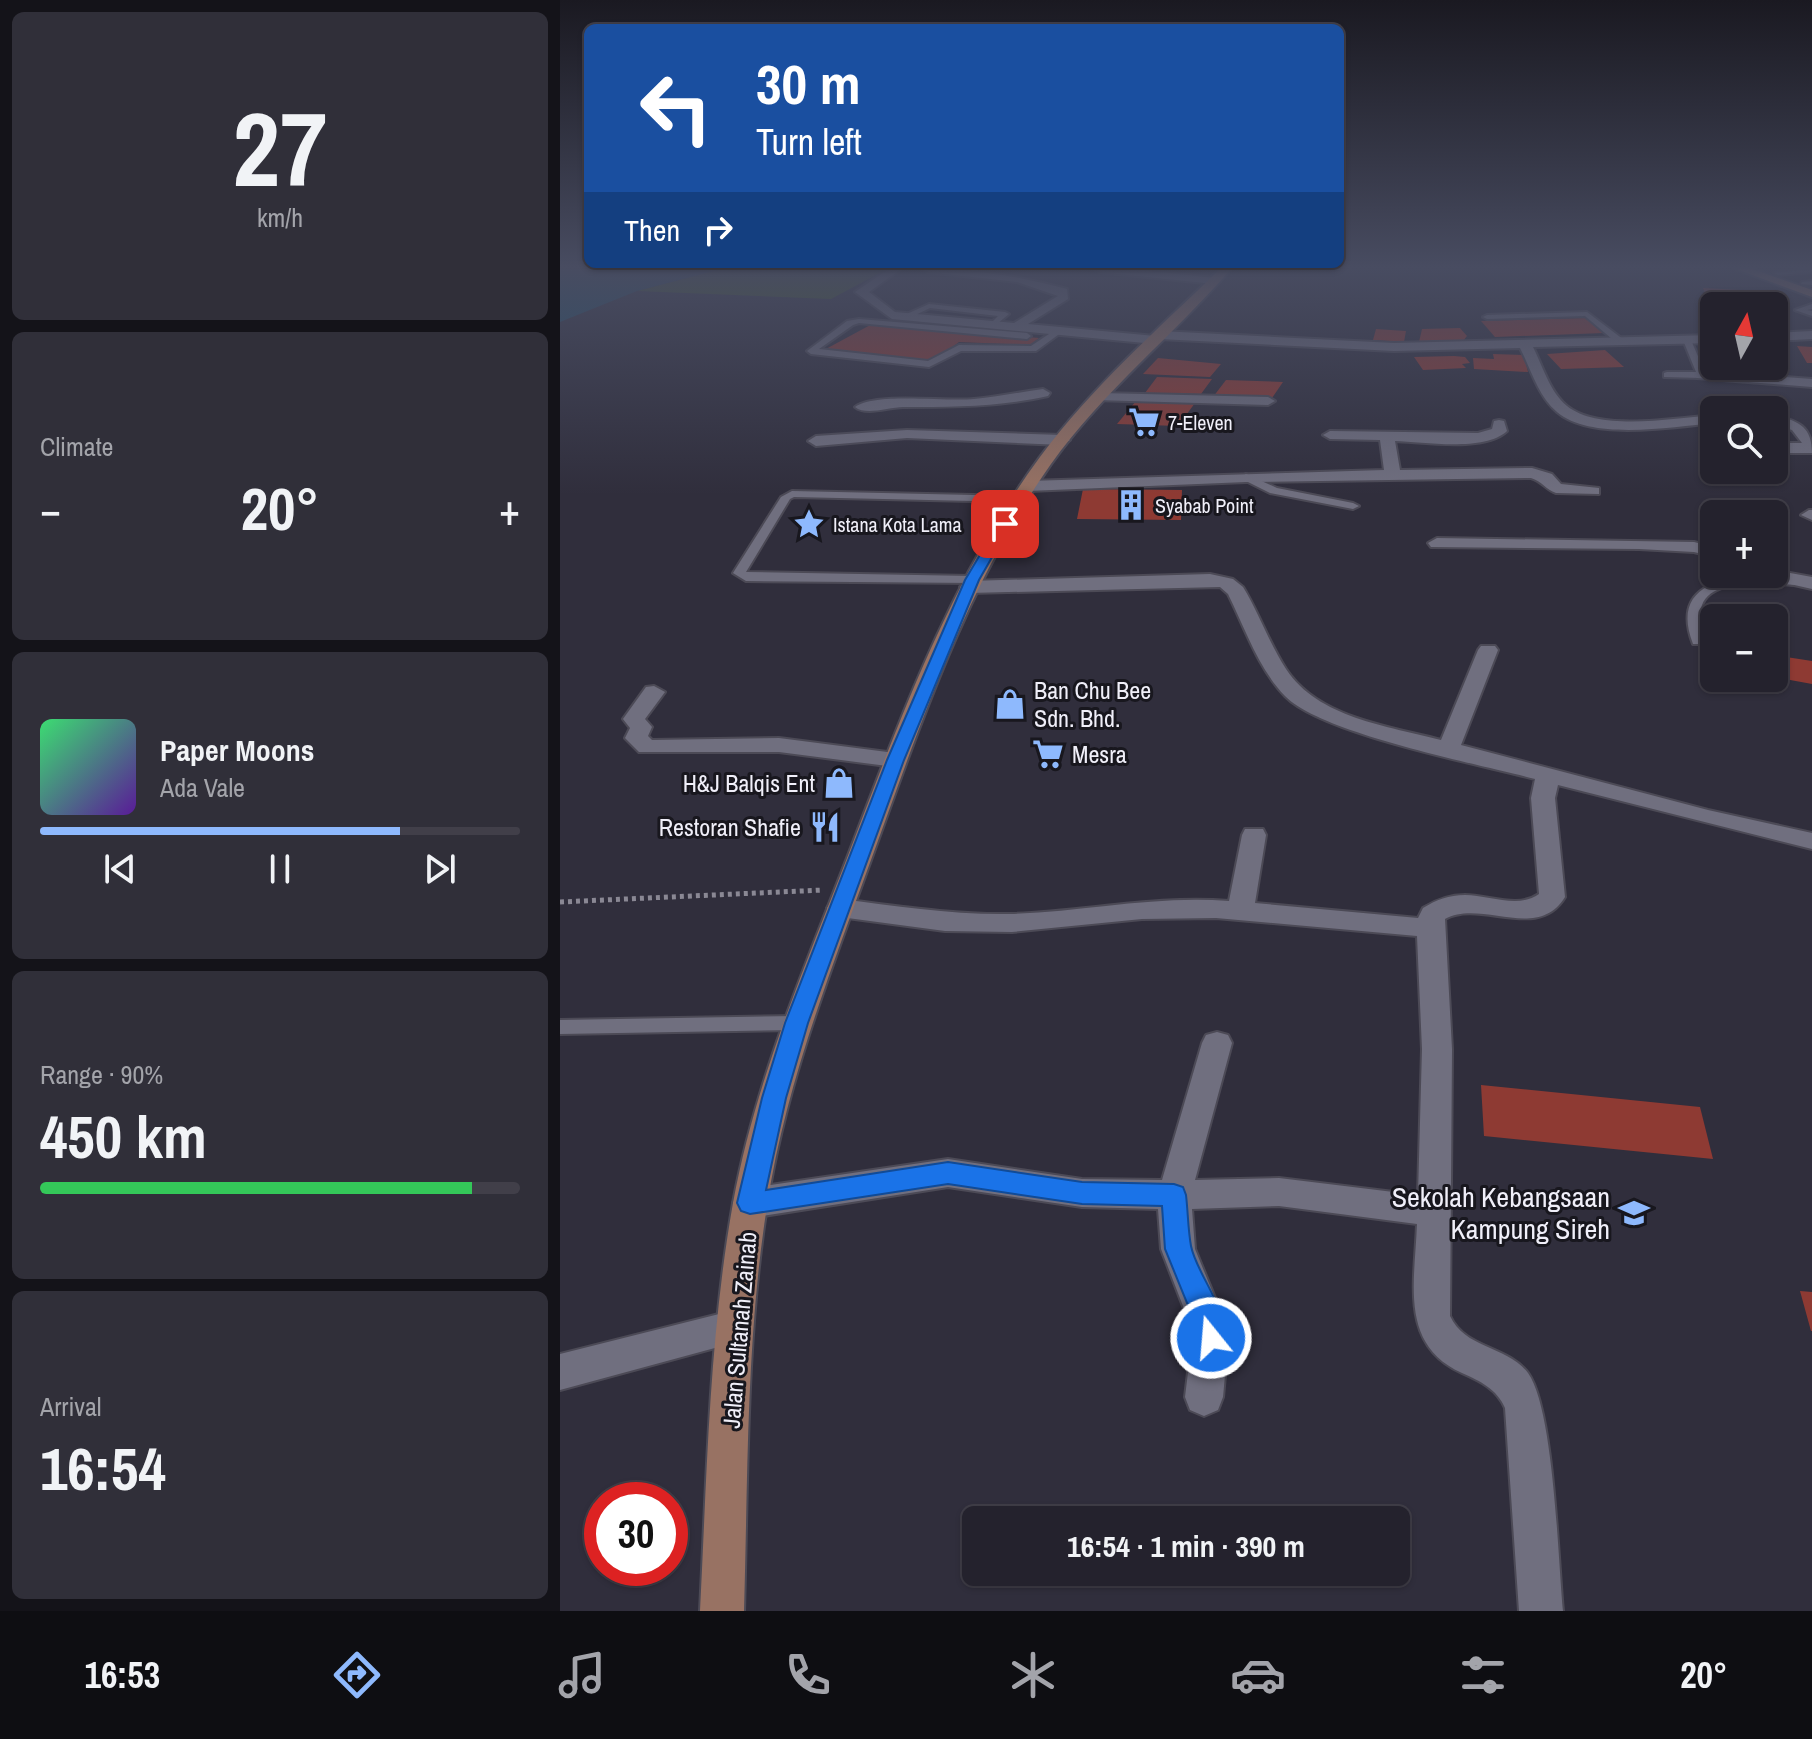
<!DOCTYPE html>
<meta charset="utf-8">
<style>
body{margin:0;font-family:"Archivo Narrow",sans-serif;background:#302f39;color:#f1f3f6;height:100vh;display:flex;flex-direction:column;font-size:30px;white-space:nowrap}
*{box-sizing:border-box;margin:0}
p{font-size:26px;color:#a3a4aa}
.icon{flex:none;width:44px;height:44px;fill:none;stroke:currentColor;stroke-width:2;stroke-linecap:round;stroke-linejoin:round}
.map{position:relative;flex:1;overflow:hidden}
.drawer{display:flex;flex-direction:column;gap:12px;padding:12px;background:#141319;width:560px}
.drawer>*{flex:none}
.guide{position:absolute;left:24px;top:24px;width:760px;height:244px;border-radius:12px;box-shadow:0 2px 6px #0004,0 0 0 2px #413f49;background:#1a4fa0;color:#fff;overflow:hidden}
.needle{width:52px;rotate:8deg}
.fabs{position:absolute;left:1140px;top:292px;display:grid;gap:16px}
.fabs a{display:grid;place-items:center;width:88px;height:88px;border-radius:12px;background:#24222d;box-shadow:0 2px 6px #0004,0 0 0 2px #413f49;font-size:40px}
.speed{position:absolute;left:24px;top:1482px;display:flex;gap:16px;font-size:40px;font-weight:700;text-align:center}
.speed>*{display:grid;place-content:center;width:104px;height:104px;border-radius:50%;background:#24222d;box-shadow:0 2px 6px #0004,0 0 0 2px #413f49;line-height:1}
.speed .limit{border:12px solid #d22;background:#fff;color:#111}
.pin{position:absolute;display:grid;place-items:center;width:68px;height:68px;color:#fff;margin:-34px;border-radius:16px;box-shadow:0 4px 12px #0006}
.me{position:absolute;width:88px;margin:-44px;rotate:343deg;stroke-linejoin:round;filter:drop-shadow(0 0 6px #0008)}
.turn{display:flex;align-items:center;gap:28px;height:168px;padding:0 40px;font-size:36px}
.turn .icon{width:104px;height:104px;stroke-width:2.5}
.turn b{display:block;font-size:56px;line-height:68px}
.then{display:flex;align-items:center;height:76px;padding:0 40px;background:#0003;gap:16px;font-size:30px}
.big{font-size:60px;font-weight:700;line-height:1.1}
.drawer .tile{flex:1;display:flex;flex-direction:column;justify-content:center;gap:12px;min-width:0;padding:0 28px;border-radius:12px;background:#302f39}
.drawer .dial{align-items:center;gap:0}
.dial b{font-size:104px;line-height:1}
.song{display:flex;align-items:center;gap:24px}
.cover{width:96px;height:96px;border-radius:12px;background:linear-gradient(135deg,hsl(140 70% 55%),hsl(270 70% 35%))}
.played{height:8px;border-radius:4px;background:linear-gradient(90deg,#8eb9fd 75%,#413f49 75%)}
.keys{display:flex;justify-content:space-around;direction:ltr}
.heat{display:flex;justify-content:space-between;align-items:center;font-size:44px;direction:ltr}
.charge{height:12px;border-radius:6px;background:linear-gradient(90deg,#34c759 90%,#413f49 0)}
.trip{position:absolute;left:402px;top:1506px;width:448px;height:80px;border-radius:12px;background:#24222d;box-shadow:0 2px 6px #0004,0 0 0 2px #413f49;font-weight:700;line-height:80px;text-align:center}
.tab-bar{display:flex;height:128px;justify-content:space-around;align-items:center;background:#0e0e12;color:#a3a4aa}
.tab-bar .icon{width:56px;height:56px}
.tab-bar .on{color:#8eb9fd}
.tab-bar b{font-size:36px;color:#f1f3f6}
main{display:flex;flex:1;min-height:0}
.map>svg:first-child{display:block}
</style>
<main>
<section class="drawer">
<div class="tile dial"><b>27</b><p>km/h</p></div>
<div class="tile"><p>Climate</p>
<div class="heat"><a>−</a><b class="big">20°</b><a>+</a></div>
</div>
<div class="tile">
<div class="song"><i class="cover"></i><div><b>Paper Moons</b><p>Ada Vale</p></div></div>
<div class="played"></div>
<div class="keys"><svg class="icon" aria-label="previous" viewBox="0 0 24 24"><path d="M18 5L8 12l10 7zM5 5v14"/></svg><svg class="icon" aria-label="pause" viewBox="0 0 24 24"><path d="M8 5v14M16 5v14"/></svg><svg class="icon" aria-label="next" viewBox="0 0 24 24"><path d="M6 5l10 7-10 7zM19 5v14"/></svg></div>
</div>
<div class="tile"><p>Range · 90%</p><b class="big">450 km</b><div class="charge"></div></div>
<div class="tile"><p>Arrival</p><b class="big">16:54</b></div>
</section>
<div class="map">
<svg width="1252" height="1611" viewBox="0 0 1252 1611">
<rect width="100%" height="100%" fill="#302e3c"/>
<path fill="#435e1f" d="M161,269H327L271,299L77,291Z"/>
<path fill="#1b4f69" d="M0,269H161L77,291L0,322Z"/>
<path fill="#8e3a33" d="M1143,288L1199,291L1204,293L1207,298H1177L1179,303L1148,301Z
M1026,318L1044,333L935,337L921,321Z
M314,323L479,338L470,345L399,342L374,361L264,350Z
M900,328L907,336L903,341L859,342L862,329Z
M816,329L846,331L844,342L813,340Z
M1237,346L1252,347V363H1247Z
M1045,350L1064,367L1001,369L987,354Z
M933,354L964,355L968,372L914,369L913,358L934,359Z
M894,356L905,357L910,363L902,364L906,368L863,370L854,357Z
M598,358L661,364L650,377L583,374Z
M597,377L652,379L641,394L585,393Z
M666,380L723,382L712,398L653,397Z
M576,401L635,403L618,426L557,424Z
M523,489L622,490L621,520L517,519Z
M1214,655L1252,661V684L1214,677Z
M921,1085L1140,1107L1153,1159L924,1136Z
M1240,1291L1252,1292V1331H1251Z"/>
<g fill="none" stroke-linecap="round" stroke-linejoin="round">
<defs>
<path id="lane" d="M1252,269V272L1218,275L1214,273Z
M1252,281V285L1241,284L1242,282Z
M369,304L445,312L449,314L432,328L428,326L438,316L370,308L347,319L340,317Z
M1252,304V309L1247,310L1252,311V316L1235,310Z
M1027,312L1064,340V344H1058L1025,316L927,319L923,317L927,315Z
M299,319L467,333L471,336L467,339L299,323L293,325L259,349L368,361L399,345L471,346L495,330L502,332L476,351H401L369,367L251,354L247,351L287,321Z
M1127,337L1131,340L1146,375L1142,378L1104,377V373L1107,372H1136L1123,340Z
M686,474L717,488L793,503L799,506L793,509L710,493L682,479L681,477Z
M232,491L460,496L466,499L460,502L234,497L230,499L186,572L412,576L416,577V583L186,581L173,573L221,497Z
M1194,576L1238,577L1244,581L1238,585C1213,584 1147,575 1141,609C1140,619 1143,631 1145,641L1143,644H1133C1113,592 1151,579 1194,576Z
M237,1016L244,1018L247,1023L244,1028L237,1030L0,1034V1020Z"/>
<path id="street" d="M329,269H341L309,292L335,312L454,323L498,296L457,282L368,272L363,269C413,269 459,276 507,289L508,299L468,324L595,336L600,331L834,343L1154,335V343L973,347C983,367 990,392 1007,406C1039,432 1115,418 1154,415V423C1112,427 1031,441 997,412C978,396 971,369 960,348L834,351L600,339L595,344L332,319L295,292Z
M535,269H572L654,278L660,281L654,284L540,272Z
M1252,331V339L1214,341V333Z
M1142,371L1252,379V387L1137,378L1135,375Z
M483,389L490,393L488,396C439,407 393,407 343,407C329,407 306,416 295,407C315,392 386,402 414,399C437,397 460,392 483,389Z
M540,393L708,397L715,401L708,405L535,400V394Z
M1214,415C1238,421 1252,426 1252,453H1214V443H1242L1232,430L1214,424Z
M939,420L944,421L947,431C925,452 864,442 835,441L840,470L972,468L992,474L1001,484L1039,488V494L996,493C986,490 982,481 971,478L686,482L468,491L460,486L468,481L824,470L820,440L770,439L763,435L770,431L918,433L932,429L934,421Z
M347,430L502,435L510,440L502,445L347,438L256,446L248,441L256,436Z
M1149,442H1154V452L1141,447Z
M1249,510H1252V520L1241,515Z
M877,538L1134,542L1154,547V557L1134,552L1079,549L871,547L868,543Z
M1214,570L1252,577V589L1203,578L1200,574H1214Z
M650,574L673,579L683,587C699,613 709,643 726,669C758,718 828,726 881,740L918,650L921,646H935L938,650L901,745L1148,810L1252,833V849L998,785L995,798L1005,897C978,942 921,899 885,919L892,1049L890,1316C905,1349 948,1346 968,1373C994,1409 998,1561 1003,1611H959L945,1408C937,1389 920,1381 902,1373C839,1345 855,1282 857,1224L719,1206L632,1209L635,1249L669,1332L663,1397L658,1410L644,1416L630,1410L625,1397L633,1332L601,1249L598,1209L522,1207L388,1187L190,1218L178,1213L173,1203L178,1193L190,1188L388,1159L522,1179L602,1180L642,1043L646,1035L657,1032L668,1035L672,1043L635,1180L719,1178L858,1195L862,1049L857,936L656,918L582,919L452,932L385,931L280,917L271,914L267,908L271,902L280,899C337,906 393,915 450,914C523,912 595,895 669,901L682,835L685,829H703L706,835L695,903L858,918L863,908C876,900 889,895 905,895C929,895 958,909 979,894L971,798L975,779C919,764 762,734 725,696C698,668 685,628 668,594L660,587L409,593L400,587L409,581Z
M94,686L105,692L85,719L92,727L88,736L92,740L219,738L335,753L343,755L346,760L343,765L335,767L219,752H79L65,738L70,728L63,719L86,687Z
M175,1310L188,1315L193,1327L188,1339L0,1390V1354Z"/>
<path id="secondary" d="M660,269H671C613,336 543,391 491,464C407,584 361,723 311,860C270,973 225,1086 207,1206C186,1339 188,1476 184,1611H140C147,1475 149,1338 173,1203C195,1083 243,971 287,858C340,719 391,578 480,457C532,387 598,329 660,269Z
M1176,269H1192L1252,290V297Z"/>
</defs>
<use href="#lane" stroke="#4c4a56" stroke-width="4"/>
<use href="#street" stroke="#4c4a56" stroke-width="4"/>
<use href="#secondary" stroke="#4c4a56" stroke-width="4"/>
<path stroke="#8a8894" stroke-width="5" stroke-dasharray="4 4" stroke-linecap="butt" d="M0,902L263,890"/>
<use href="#lane" fill="#706f7f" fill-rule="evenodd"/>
<use href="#street" fill="#706f7f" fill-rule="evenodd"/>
<use href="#secondary" fill="#987263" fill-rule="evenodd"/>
</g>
<linearGradient id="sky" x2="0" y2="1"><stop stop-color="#1a1921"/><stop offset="0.54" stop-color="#484c61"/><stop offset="1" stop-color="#484c61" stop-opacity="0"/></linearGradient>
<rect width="1252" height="495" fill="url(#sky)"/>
<path fill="#1a73e8" stroke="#114b97" stroke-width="2" d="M440,521L451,524L419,580L344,760L248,1023L226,1098L206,1190L388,1162L522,1182L614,1184L623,1187L626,1195C628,1212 628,1230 631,1246C637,1277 675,1315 661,1348L651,1352L641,1348L634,1320L605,1249L602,1206L522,1204L388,1184L190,1214L181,1211L177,1203L202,1098L225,1023L327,760L405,580Z"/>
<defs>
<symbol id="supermarket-bare" viewBox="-9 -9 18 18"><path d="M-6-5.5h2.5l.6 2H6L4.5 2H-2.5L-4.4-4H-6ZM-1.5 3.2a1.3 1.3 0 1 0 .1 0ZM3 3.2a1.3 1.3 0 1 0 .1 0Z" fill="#8eb9fd" stroke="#18171e" stroke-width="2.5" paint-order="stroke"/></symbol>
<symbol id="building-bare" viewBox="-9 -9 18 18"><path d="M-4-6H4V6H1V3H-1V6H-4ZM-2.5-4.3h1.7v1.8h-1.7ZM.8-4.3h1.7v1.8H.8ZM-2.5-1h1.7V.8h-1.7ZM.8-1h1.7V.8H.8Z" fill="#8eb9fd" stroke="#18171e" stroke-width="2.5" paint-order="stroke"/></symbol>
<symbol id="sight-bare" viewBox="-9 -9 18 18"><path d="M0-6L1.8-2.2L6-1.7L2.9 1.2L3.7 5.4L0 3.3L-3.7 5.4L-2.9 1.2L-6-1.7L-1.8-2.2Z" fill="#8eb9fd" stroke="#18171e" stroke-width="2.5" paint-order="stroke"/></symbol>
<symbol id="shop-bare" viewBox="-9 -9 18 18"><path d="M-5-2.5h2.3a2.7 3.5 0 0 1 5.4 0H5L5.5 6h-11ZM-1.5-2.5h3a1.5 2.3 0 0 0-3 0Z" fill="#8eb9fd" stroke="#18171e" stroke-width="2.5" paint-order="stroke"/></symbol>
<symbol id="restaurant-bare" viewBox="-9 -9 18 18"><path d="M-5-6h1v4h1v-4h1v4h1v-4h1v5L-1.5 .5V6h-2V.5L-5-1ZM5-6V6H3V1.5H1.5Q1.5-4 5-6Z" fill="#8eb9fd" stroke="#18171e" stroke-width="2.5" paint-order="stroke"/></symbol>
<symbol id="school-bare" viewBox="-9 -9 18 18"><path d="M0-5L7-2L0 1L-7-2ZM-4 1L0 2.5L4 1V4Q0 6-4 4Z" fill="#8eb9fd" stroke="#18171e" stroke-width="2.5" paint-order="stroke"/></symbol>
</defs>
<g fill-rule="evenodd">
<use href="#supermarket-bare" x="562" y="400" width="44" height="44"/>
<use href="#building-bare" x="549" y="483" width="44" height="44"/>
<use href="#sight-bare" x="227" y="502" width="44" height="44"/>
<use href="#shop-bare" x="428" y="682" width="44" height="44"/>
<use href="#supermarket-bare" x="466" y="732" width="44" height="44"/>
<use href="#shop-bare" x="257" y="761" width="44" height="44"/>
<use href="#restaurant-bare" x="243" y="805" width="44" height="44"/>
<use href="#school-bare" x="1052" y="1191" width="44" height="44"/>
</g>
<g text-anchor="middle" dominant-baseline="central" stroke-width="6" stroke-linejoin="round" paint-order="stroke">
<g font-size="20" fill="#f0eff9" stroke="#18171e" text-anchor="start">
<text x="608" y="422">7-Eleven</text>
<text x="595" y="505">Syabab Point</text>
<text x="273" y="524">Istana Kota Lama</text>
</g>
<g font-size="24" fill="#f0eff9" stroke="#18171e" text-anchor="start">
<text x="474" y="690">Ban Chu Bee<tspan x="474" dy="28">Sdn. Bhd.</tspan></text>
<text x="512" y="754">Mesra</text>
<text x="255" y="783" text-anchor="end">H&amp;J Balqis Ent</text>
<text x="241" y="827" text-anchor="end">Restoran Shafie</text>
</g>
<g font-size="24" fill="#f0eff9" stroke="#18171e">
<text transform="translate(179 1330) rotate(-85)">Jalan Sultanah Zainab</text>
</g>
<g font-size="28" fill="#f0eff9" stroke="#18171e" text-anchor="end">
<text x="1050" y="1197">Sekolah Kebangsaan<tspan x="1050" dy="32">Kampung Sireh</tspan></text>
</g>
</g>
</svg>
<div class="fabs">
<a><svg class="needle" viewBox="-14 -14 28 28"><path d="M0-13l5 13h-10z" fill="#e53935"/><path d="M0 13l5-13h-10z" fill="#a3a4aa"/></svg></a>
<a><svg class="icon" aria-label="search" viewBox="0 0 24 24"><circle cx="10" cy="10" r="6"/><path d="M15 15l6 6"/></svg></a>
<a>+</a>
<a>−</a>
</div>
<div class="speed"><div class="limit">30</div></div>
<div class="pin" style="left:445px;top:524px;background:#d93025"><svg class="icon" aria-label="arrive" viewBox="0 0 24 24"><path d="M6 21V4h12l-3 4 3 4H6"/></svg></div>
<svg class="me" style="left:651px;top:1338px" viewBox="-20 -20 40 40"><circle r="17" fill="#1a73e8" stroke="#fff" stroke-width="3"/><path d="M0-11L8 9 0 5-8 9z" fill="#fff"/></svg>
<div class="trip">16:54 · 1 min · 390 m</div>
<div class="guide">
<div class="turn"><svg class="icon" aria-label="left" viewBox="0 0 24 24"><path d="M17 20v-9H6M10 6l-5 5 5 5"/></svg><div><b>30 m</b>Turn left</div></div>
<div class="then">Then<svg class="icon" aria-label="right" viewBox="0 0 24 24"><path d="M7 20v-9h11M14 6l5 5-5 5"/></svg></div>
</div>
</div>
</main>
<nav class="tab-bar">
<b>16:53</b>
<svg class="icon on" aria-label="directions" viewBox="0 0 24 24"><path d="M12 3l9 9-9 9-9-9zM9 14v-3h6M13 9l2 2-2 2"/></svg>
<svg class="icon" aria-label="music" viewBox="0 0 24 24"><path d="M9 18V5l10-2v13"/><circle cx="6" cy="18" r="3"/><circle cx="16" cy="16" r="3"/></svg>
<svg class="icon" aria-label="phone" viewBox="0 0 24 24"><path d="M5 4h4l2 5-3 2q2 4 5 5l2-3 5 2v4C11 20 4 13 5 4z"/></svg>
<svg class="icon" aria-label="climate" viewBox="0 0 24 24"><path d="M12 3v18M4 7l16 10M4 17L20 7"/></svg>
<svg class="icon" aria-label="car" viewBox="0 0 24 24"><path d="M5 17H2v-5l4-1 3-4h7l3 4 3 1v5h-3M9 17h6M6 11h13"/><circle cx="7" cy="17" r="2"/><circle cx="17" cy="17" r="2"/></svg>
<svg class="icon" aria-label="filters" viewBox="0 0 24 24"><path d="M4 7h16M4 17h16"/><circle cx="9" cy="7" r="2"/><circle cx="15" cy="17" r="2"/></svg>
<b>20°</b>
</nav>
